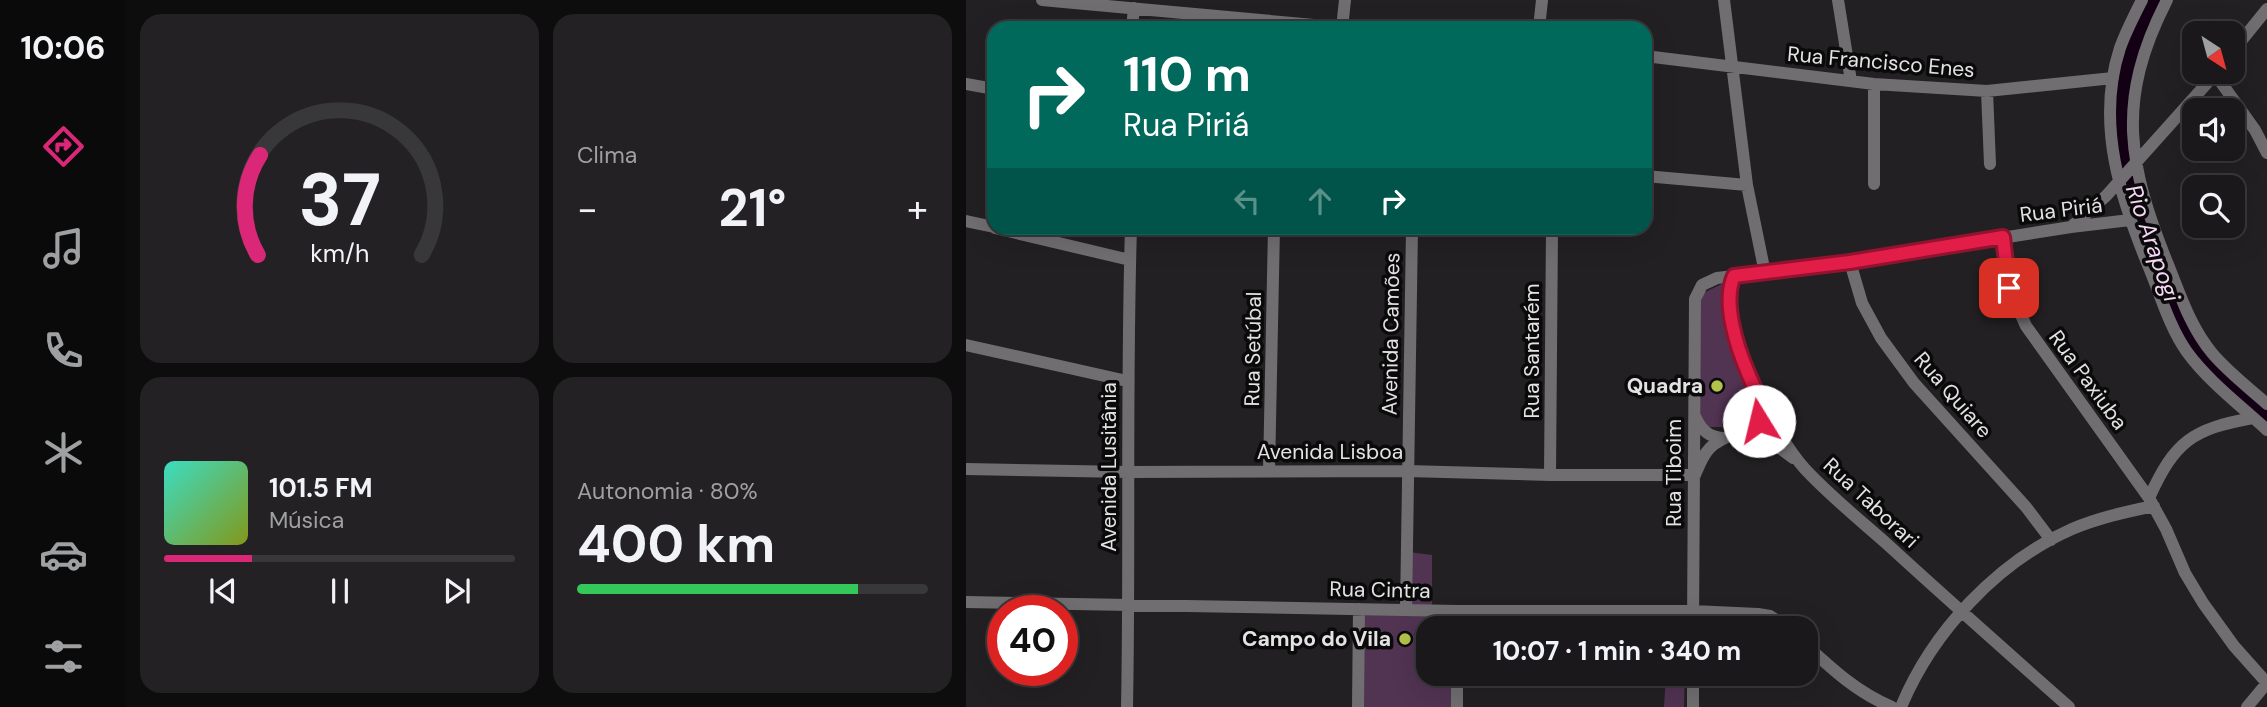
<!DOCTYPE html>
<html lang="pt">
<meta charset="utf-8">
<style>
body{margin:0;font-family:"DM Sans",sans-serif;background:#232123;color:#f1f3f6;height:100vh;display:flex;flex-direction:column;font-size:26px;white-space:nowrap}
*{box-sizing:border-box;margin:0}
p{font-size:23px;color:#9fa0a2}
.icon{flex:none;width:38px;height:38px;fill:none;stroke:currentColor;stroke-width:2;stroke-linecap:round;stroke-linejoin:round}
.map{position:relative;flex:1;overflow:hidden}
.side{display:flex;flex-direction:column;gap:14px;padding:14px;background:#0e0d0e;width:840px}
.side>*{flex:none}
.hud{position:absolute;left:21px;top:21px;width:665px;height:214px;border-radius:21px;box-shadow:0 7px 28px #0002,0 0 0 2px #383739;background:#00695c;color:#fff;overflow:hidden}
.needle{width:46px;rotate:144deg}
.tools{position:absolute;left:1216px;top:21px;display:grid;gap:14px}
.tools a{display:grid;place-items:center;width:63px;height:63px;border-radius:14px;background:#1a181a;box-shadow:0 7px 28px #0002,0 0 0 2px #383739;font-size:35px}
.speed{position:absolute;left:21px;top:595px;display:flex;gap:14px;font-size:35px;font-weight:700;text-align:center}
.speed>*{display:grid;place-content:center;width:91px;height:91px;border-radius:50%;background:#1a181a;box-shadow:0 7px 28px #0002,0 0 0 2px #383739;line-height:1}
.speed .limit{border:10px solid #d22;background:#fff;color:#111}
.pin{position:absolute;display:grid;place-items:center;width:60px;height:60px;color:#fff;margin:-30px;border-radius:14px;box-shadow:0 4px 10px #0006}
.me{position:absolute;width:77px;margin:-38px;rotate:351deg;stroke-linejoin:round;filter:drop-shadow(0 0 5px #0008)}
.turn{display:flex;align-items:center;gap:24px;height:147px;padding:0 21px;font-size:32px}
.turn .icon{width:91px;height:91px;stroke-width:2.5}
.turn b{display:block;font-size:49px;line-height:60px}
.lanes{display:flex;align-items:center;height:66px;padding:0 21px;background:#0003;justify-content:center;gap:35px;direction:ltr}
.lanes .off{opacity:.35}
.big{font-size:52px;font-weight:700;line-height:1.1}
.side .card{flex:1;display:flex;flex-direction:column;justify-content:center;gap:10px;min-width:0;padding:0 24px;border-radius:21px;background:#232123}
.side .dial{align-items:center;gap:0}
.dial svg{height:182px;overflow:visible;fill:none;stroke:#383739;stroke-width:7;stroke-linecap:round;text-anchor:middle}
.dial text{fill:#f1f3f6;stroke:none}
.song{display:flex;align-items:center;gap:21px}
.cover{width:84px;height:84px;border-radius:10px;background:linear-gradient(135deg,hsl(170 70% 55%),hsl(70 70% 35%))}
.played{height:7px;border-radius:4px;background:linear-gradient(90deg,#db2777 25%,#383739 25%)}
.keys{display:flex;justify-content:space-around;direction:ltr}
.heat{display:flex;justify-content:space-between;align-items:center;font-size:38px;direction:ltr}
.charge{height:10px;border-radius:5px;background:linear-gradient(90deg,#34c759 80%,#383739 0)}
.side .tiles{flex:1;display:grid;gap:14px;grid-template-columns:repeat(2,1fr)}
.trip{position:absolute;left:450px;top:616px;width:402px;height:70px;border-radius:21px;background:#1a181a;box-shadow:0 7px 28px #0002,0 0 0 2px #383739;font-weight:700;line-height:70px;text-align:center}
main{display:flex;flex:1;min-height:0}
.tabs{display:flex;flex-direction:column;width:126px;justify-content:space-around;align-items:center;background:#0a0a0a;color:#9fa0a2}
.tabs .icon{width:49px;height:49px}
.tabs .selected{color:#db2777}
.tabs b{font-size:32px;color:#f1f3f6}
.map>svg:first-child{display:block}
</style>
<main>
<nav class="tabs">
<b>10:06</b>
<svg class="icon selected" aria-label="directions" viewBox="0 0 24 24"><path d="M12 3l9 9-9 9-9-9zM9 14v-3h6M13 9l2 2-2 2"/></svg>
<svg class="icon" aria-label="music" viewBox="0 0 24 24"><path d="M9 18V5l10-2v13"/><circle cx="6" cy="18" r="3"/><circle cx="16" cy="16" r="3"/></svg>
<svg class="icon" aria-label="phone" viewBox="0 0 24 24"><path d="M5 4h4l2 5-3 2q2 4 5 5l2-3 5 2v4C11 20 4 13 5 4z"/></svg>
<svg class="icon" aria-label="climate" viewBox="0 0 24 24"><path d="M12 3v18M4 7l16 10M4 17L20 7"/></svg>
<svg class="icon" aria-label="car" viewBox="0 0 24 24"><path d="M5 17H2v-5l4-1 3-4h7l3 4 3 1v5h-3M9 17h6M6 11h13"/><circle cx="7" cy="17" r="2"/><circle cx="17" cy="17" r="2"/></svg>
<svg class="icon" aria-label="filters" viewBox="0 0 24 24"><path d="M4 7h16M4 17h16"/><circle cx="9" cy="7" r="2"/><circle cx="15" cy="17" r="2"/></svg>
</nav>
<section class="side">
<div class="tiles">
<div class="card dial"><svg viewBox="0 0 100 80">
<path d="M14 69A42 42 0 1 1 86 69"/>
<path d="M14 69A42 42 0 0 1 15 25" stroke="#db2777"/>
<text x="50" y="56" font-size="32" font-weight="700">37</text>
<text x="50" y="72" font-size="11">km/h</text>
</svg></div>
<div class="card"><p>Clima</p>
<div class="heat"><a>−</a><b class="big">21°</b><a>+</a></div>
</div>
<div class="card">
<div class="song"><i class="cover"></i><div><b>101.5 FM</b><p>Música</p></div></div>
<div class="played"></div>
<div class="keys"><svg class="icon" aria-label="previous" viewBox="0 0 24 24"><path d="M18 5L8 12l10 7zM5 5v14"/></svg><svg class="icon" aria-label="pause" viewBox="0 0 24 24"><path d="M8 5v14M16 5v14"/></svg><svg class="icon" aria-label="next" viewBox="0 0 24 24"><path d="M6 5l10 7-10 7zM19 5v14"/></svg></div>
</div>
<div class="card"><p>Autonomia · 80%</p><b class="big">400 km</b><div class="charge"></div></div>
</div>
</section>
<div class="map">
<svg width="1301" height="707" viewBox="0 0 1301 707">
<rect width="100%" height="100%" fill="#222022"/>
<path fill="#513352" d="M756,284L764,329L790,419L762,427H732L735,294Z
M443,552L466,555V608H442Z
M395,611L488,613V628H462V674H489V707H394Z
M700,674H719L718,707H698Z"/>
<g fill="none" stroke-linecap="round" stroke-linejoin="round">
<path stroke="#130015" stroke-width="18" d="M1191,0L1179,20L1163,54L1159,90L1157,142L1166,198L1220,336L1241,362L1301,416"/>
<path stroke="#716e71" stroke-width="12" d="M76,0L381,28
M758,0L781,185L799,273
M872,0L885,81
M1176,0C1168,16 1160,31 1154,48C1129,124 1155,200 1184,270C1195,297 1204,328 1221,352C1243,382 1274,405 1301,430
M1201,0C1149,101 1162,166 1203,267C1215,297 1225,328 1246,353C1262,372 1283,388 1301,404
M166,28L168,8
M376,28L379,0
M573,28L576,0
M1267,51L1301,9
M679,56L908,84L1021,91L1147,78
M1249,74L1289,130L1301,153
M0,84L28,89
M1021,91L1024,164
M679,176L781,185
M908,184V84
M0,221L28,227
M1105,227L1140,196L1251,72
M29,228L164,260
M1037,237L1043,288L1060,326L1183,498L1200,529L1219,573L1237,603L1268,646L1301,683
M884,262L896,303L915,338L948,383L1060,507L1085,540
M768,276C747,323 807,433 839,469C864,496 894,520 921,544C981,599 1042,653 1103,707
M0,345L161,381
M729,416C735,430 743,438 759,438
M782,432L804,441L827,458
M0,469L162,472L442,471L584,475H729C734,463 739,450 750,443C774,426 799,440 793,398
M303,471L308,228
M584,475L586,228
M1183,498C1209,441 1226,429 1287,418
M0,602L491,611H727L792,614L804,616L823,628
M440,610L446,228
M491,611V628
M727,628L729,299L736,285L751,278L884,262L1105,227L1164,220
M840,645C867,670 892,693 926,707
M491,674V707
M161,707C164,547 160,387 165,228
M392,707L393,609
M727,707V674
M935,707C966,632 1031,562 1106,529C1132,518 1159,512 1188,506
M1281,707L1301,683"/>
</g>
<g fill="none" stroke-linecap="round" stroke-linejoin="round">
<defs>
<path id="route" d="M793,421C799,403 788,389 782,373C771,348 756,302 768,276L884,262L1037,237L1043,288"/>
</defs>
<use href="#route" stroke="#92132f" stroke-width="18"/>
<use href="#route" stroke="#e11d48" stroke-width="12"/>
</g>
<g fill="#b2c24b" stroke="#0b0a0b" stroke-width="2.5">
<circle cx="751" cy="386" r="7"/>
<circle cx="439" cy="639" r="7"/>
</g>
<g text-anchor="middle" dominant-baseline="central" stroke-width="7" stroke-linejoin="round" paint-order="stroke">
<g font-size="21" fill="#e4e3e4" stroke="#0b0a0b">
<text transform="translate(915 62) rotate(5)">Rua Francisco Enes</text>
<text transform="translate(1095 210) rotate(-7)">Rua Piriá</text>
<text transform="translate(425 334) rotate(-89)">Avenida Camões</text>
<text transform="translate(287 349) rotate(-89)">Rua Setúbal</text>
<text transform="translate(566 351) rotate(-90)">Rua Santarém</text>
<text transform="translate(1122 380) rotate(54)">Rua Paxiuba</text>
<text transform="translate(987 395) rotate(49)">Rua Quiare</text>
<text x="364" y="452">Avenida Lisboa</text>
<text transform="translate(143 467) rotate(-90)">Avenida Lusitânia</text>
<text transform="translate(708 473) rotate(-90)">Rua Tiboim</text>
<text transform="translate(905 503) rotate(43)">Rua Taborari</text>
<text transform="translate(414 590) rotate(1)">Rua Cintra</text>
</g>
<g font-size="21" font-weight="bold" fill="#e4e3e4" stroke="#0b0a0b" text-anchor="end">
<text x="737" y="386">Quadra</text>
<text x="425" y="639">Campo do Vila</text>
</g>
<g font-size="23" font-style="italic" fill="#f6d6f5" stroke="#0b0a0b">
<text transform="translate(1187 243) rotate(71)">Rio Arapogi</text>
</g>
</g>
</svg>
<div class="tools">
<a><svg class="needle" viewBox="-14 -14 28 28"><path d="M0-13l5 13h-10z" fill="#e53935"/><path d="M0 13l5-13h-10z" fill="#9fa0a2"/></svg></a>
<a><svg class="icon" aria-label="sound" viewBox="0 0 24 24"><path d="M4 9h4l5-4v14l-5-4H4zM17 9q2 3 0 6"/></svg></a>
<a><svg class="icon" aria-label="search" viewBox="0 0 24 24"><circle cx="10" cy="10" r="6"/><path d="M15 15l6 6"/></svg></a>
</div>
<div class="speed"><div class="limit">40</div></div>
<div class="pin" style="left:1043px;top:288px;background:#d93025"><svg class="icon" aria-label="arrive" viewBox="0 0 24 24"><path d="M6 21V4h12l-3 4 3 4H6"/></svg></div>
<svg class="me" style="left:793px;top:421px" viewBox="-20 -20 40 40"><circle r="19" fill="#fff"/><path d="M0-13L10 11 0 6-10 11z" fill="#e11d48"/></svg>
<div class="trip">10:07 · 1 min · 340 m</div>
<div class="hud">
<div class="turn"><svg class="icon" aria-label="right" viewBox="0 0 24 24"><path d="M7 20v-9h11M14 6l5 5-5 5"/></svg><div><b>110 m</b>Rua Piriá</div></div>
<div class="lanes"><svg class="icon off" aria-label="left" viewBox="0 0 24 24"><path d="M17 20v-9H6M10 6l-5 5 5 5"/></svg><svg class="icon off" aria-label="ahead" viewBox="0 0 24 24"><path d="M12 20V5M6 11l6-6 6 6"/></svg><svg class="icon" aria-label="right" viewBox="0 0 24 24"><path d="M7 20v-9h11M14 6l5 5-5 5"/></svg></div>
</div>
</div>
</main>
